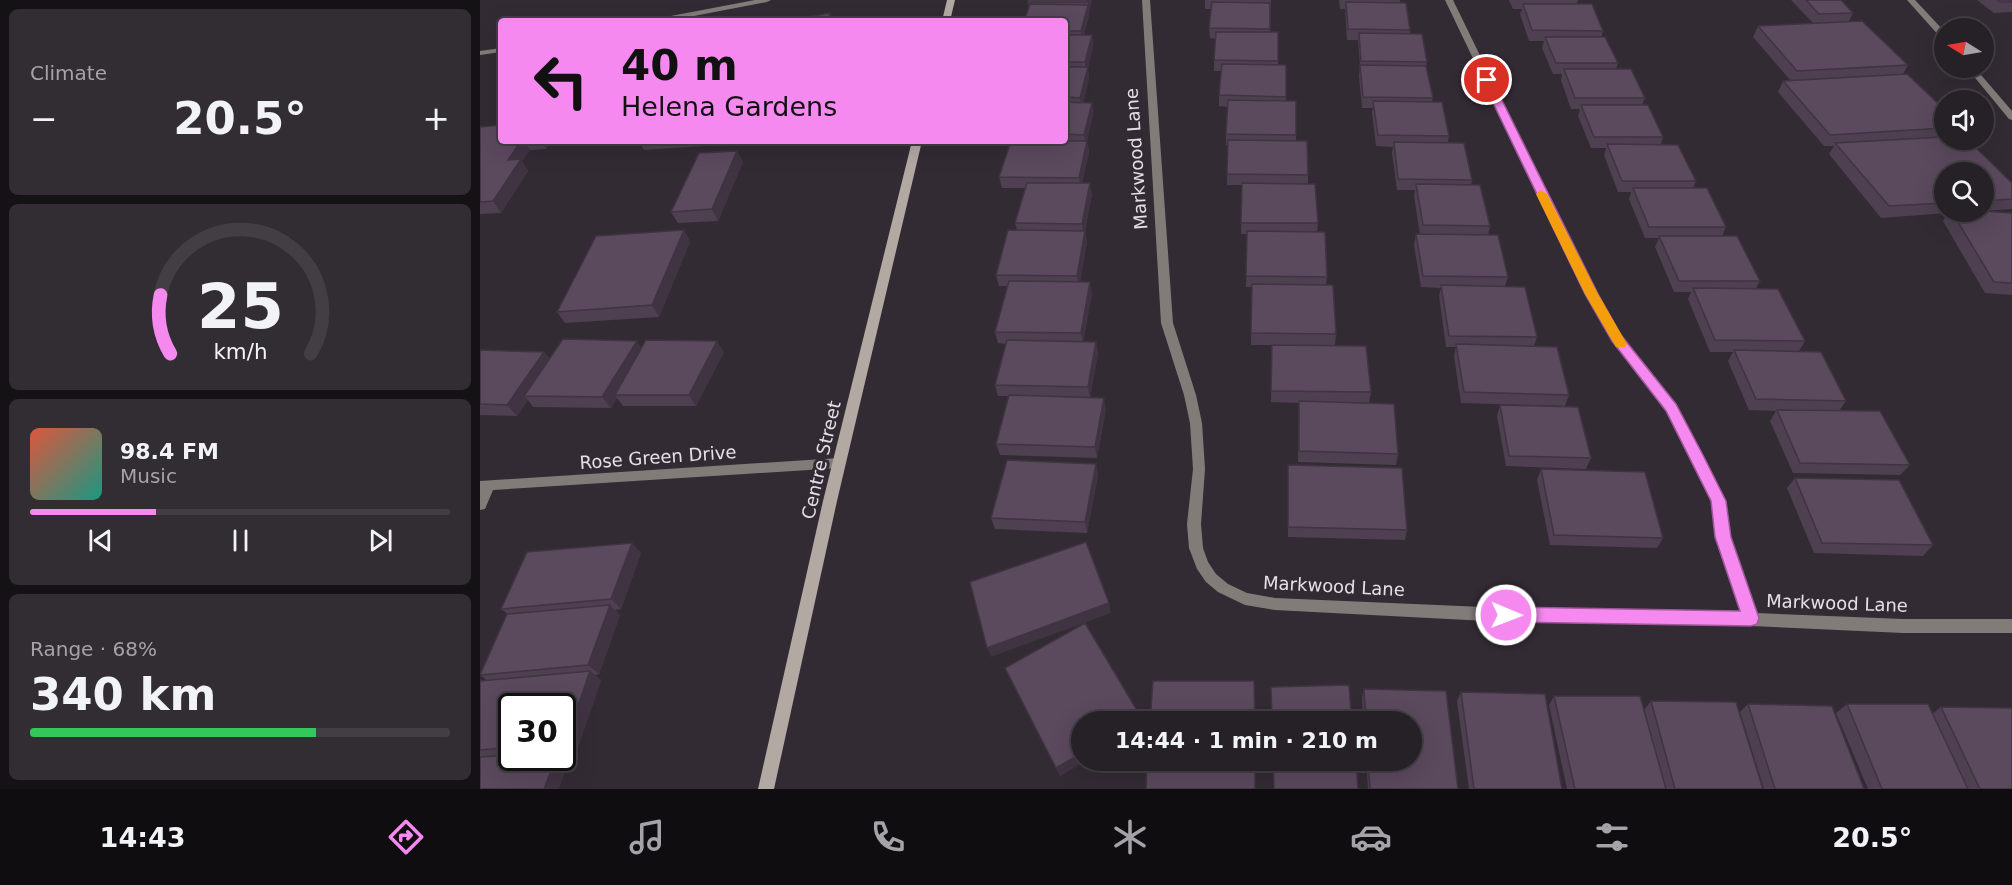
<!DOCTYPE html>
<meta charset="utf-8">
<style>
body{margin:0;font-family:"DejaVu Sans",sans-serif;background:#322d33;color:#f1f3f6;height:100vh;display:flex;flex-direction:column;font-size:22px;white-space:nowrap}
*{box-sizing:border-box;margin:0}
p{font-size:20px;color:#a4a3a7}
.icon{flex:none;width:33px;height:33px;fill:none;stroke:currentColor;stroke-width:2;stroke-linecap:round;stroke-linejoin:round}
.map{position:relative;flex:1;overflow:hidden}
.sheet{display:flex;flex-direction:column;gap:9px;padding:9px;background:#151215;width:480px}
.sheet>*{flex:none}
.hud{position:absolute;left:18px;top:18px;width:570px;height:126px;border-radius:6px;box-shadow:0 6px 24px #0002,0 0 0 2px #423e44;background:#f589ef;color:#111;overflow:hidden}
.needle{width:39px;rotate:281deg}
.buttons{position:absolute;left:1454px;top:18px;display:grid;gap:12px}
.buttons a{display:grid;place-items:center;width:60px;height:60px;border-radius:50%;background:#262027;box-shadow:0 6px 24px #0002,0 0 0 2px #423e44;font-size:30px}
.speed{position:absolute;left:18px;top:693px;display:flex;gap:12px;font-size:30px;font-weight:700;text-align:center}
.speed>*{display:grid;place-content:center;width:78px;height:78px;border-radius:50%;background:#262027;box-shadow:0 6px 24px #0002,0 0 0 2px #423e44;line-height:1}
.speed .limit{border:3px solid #111;border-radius:9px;background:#fff;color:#111}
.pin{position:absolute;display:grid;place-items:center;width:51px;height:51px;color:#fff;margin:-26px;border:3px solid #fff;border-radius:50%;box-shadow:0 2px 6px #0007}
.me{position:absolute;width:66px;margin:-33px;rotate:91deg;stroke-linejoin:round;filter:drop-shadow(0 0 4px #0008)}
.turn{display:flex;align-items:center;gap:21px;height:126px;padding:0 24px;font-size:27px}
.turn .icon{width:78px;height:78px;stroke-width:2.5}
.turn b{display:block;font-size:42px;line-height:51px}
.big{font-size:45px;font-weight:700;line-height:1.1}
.sheet .tile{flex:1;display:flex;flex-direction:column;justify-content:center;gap:9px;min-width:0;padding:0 21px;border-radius:9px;background:#322d33}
.sheet .dial{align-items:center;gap:0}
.dial svg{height:156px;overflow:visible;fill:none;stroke:#423e44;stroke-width:7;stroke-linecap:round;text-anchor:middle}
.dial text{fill:#f1f3f6;stroke:none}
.song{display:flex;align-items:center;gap:18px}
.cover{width:72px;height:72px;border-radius:9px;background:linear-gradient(135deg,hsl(10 70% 55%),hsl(170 70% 35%))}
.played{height:6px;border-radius:3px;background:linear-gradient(90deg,#f589ef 30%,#423e44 30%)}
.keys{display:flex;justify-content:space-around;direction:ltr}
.heat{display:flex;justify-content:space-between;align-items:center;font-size:33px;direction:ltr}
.charge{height:9px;border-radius:4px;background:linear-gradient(90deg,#34c759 68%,#423e44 0)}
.trip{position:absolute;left:591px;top:711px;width:351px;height:60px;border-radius:30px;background:#262027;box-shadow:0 6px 24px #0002,0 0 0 2px #423e44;font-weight:700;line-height:60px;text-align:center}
.tabs{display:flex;height:96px;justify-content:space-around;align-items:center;background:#0f0d10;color:#a4a3a7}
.tabs .icon{width:42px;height:42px}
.tabs .on{color:#f589ef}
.tabs b{font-size:27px;color:#f1f3f6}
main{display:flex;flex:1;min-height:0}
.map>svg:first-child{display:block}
</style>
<main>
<section class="sheet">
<div class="tile"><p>Climate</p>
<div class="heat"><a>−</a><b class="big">20.5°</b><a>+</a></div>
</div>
<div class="tile dial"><svg viewBox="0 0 100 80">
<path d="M14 69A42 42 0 1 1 86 69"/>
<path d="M14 69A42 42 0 0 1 9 39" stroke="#f589ef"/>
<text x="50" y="56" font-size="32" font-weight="700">25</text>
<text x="50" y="72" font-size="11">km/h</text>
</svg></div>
<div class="tile">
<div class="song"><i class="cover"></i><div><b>98.4 FM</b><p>Music</p></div></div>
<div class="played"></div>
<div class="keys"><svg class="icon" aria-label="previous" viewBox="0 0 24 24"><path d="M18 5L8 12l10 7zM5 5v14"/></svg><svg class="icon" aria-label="pause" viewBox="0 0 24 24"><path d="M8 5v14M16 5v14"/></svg><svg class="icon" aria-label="next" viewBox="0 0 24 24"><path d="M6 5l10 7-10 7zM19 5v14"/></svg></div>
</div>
<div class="tile"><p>Range · 68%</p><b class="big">340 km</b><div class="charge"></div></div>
</section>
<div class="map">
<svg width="1532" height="789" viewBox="0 0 1532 789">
<rect width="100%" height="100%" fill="#332b34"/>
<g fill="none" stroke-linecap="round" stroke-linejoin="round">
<path fill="#827c79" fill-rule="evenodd" d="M275,0H291L287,2L188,21H171L175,19Z
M662,0H670L693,323L716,395L722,423L725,469L721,524L723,548L728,562L736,574L748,584L767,593L795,598L1026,608L1262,612L1236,537L1231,502L1211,457L1187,411L1133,341L1106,294L965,0H973L1116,294L1141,335L1195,405L1223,457L1245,502L1250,537L1276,613L1423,619H1532V633H1423L1271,626L1026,622L795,610L765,605L738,592L726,582L717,569L709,548L707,524L713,469L710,423L704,395L681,323Z
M1427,0H1435L1464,31V38H1461Z
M21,48V52L0,55V51Z
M1487,68H1495L1532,111V120L1529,119Z
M359,458L364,459L365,463L364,467L359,468L13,490L5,509L0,510V481Z"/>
<path fill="#b2a9a3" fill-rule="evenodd" d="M467,0H475L470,21H462Z
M432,141H442L357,501L294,789H278L343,501Z"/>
</g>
<path fill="#4e3f51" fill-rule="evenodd" d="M612,0L609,12V15L604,35H612L613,46L608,68L609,78L603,103H612L613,114L607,141L609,152L602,183L612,194L605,231L607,242L600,282L612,293L603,342H616L618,353L610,398L626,409L617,458L520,455L516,444L529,396H518L515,385L526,344L518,343L515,332L527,286H519L516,275L537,230L535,223L545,188H522L519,177L585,141V21L549,8L548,2Z
M725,0H791L790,32H798V65H806V101H816V141L828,175V183L838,223L837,232L847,277L846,285L856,334L855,345H771L772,287H766L767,234H761L762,185H747L748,145H746V134L748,107L739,106V95L741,71H734V60L736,39L730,38L729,28L731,9H725Z
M859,0H920V3L930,30V34L947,62L946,66L953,98L952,102L969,136L968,142L992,180L991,185L1010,226L1008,235L1028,277L1025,286L1057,337L1054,346L1089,395L1085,406L981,403L974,356L976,347H966L959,296L961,288L941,287L934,245L936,234H940L934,196L935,190H917L912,153L913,147L896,146L892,112L893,108H882L879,76L880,66L878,40H867L865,9H860Z
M1029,0H1098L1097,4L1123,31L1121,37L1138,63L1136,69L1165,98L1162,105L1183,137L1181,144L1216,181L1213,188L1246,227L1242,236L1280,281L1276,288L1325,341L1319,351L1366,401L1359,411L1430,465L1420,475L1313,473L1290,421L1296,411L1269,410L1248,361L1253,352H1230L1208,299L1211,292H1194L1175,247L1179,238H1165L1149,199L1151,192H1138L1124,155L1126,148H1111L1098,116L1100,109H1091L1081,80L1082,74H1073L1062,48L1064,41H1049L1040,14L1042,9H1033Z
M1311,0H1361L1373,13L1369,21L1428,65L1423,74L1464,109V140L1532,183V209L1503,211L1532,213V295L1505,293L1463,221L1468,213L1401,218L1349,154L1354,146H1344L1298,92L1303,81H1311L1273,37L1278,26L1333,23ZM1464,172H1503V211L1464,212Z
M1497,0H1532V12L1514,13Z
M0,127L21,141H71L66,149L50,150L42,161L48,171L21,213L0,214Z
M159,141H293L164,150Z
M257,151L263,162L238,221L198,223L191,212Z
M204,230L210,242L179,317L85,323L77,312Z
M792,345L891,392L889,403L918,454L916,465L818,462L819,403L791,402Z
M162,348L244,352L216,406H143L137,398L131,408L53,407L48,400L37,416L0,415V350L64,352L70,359Z
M1020,405L1111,458L1106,469L1026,466L1017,416Z
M616,464L618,475L607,533L515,529L511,518Z
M808,465L927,530L925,540L808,537Z
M1061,469L1183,538L1177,548L1070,545L1057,480Z
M1315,478L1453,545L1443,556L1334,553L1307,488Z
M161,553L141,609L135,610L140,615L119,674L115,675L121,680L97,750L82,751V706H32V758H82V754L90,759L0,789V681H8L0,675L28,614L21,609Z
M525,668L661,717L662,722H602V760H606L580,776Z
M884,689L966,691L978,789H888L886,760H932V722H883L882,698Z
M981,692L1082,789H989L977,701Z
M1074,696L1172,738L1164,710L1171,701L1283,789H1087L1069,705Z
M1268,704L1384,789H1284L1260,712Z
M1367,704L1452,714L1461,707L1532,789H1388L1356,713Z"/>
<path fill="#403342" d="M608,0H612L609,12V15L602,42L601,31L608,6Z
M350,13L353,21H347Z
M612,35L613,46L608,68L609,78L602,109L600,98L606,72L605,62Z
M612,103L613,114L606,146L604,135Z
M41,141H44L50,150L42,161L48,171L21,213L13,201L28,160Z
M61,141H71L66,149Z
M607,141L609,152L601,189L599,178Z
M257,151L263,162L238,221L232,209Z
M610,183L612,194L604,235L602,224Z
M204,230L210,242L179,317L172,305Z
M605,231L607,242L599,287L597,276Z
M610,282L612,293L603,344L601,333Z
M157,341L164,352L135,395L137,398L131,408L122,397Z
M237,341L244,352L216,406L209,395Z
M616,342L618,353L610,398L608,387Z
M64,352L73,363L44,396L48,400L37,416L27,405Z
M624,398L626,409L617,458L615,447Z
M616,464L618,475L607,533L605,522Z
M152,543L161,553L141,609L131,599Z
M629,603L631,613L511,657L507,648Z
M130,605L140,615L119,674L108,665Z
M110,671L121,680L97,750L86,741Z
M661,717L662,722H654Z
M602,753V760H606L580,776L576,768Z
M82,754L90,759L79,789H64L76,758H82Z"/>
<path fill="#5b495e" stroke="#403342" stroke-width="1.5" d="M548,0H608L607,2H548Z
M1326,0H1361L1373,13L1339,14Z
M1517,0H1532V2H1520Z
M732,2L790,3V29L729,28Z
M866,2L926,3L930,30L868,29Z
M550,4L608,5L601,31H585V21H544Z
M1043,4H1112L1123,31L1052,30Z
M350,13L347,21H307Z
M1382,21L1428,65L1317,71L1278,26Z
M736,32H798V61L734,60Z
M879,33L942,34L947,62L881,61Z
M585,35H612L605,62H585Z
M1065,37H1125L1138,63H1076Z
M742,64L806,65V97L739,95Z
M880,65L946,66L953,98L883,97Z
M585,67H608L600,98L585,97Z
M1084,69H1151L1165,98H1095Z
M1427,74L1464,109V128L1350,135L1303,81Z
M748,100L816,101V135L746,134Z
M893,101L962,102L969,136L898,135Z
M585,102L612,103L604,135L585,134Z
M1101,105H1168L1183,137H1114Z
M21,125V141H41L28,160L41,159L13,201L0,202V127Z
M1464,137V140H1488L1532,183V199L1503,201V172H1464V203L1409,206L1355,143Z
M748,140L827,141L828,175L747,174Z
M531,141H607L599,178L519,177Z
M914,142L984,143L992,180L918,179Z
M1127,144L1198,145L1216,181H1142Z
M257,151L232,209L191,212L219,153Z
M547,183H610L602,224L535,223Z
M762,183L835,184L838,223H761Z
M936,184L1000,185L1010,226L943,225Z
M1153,188H1227L1246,227H1169Z
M1503,211L1532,213V283L1514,282L1472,212Z
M204,230L172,305L77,312L116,236Z
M528,230L605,231L597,276L516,275Z
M767,231L845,232L847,277L766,276Z
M936,234L1018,235L1028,277L943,276Z
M1179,236H1257L1280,281H1199Z
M529,281L610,282L601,333L515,332Z
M772,284L853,285L856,334L771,333Z
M961,285L1045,287L1057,337L969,336Z
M1213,288L1298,289L1325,341L1235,340Z
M83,339L157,341L122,397L44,396Z
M166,340L237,341L209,395H135Z
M527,340L616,342L608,387L515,385Z
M976,344L1077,347L1089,395L984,392Z
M792,345L886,346L891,392L791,391Z
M0,350L64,352L27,405L0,404Z
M1254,350L1341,352L1366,401L1276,399Z
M529,395L624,398L615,447L516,444Z
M819,401L914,404L918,454L819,451Z
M1020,405L1098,407L1111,458L1029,456Z
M1297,410L1400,411L1430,465L1320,463Z
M527,460L616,464L605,522L511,518Z
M808,465L922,468L927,530L808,527Z
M1061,469L1165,472L1183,538L1074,535Z
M1315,478L1419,480L1453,545L1342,543Z
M606,542L629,603L507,648L490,582Z
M152,543L131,599L21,609L47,552Z
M130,605L108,665L0,675L27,614Z
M605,623L661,717L654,722H602V753L576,768L525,668Z
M110,671L86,741H82V706H32V747L0,750V681Z
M673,681H774L775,722H670Z
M869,685L872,722H792L791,687Z
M884,689L966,691L978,789H890L888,760H932V722H886Z
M981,692L1065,694L1082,789H994Z
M1074,696H1160L1186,789H1095Z
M1171,701L1256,702L1283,789H1195Z
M1268,704L1352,706L1384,789H1295Z
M1367,704H1448L1488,789H1402Z
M1461,707L1532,708V789H1500Z
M32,755V758H76L64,789H0V757Z
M667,760H775V789H666Z
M793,760H876L878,789H794Z"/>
<path fill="#f589ef" stroke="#9f599b" stroke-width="1.5" d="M1003,77L1012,80L1118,294L1141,335L1196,404L1224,457L1246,501L1251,537L1279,618L1277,624L1271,626L1026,622L1020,620L1017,615L1020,609L1026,607L1260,611L1235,537L1231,501L1186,411L1132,341L1105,294L1002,80Z"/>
<path fill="#f59e0b" d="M1061,190L1067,194L1118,294L1147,344L1145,347H1136L1105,294L1056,194Z"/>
<g text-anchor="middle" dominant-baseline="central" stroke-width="6" stroke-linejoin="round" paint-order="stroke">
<g font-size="18" fill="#e5e0e6" stroke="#332b34">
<text transform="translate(656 159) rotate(-94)">Markwood Lane</text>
<text transform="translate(178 457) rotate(-4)">Rose Green Drive</text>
<text transform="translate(341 460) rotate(-77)">Centre Street</text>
<text transform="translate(854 586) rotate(3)">Markwood Lane</text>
<text transform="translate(1357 603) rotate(2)">Markwood Lane</text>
</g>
</g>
</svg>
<div class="buttons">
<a><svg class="needle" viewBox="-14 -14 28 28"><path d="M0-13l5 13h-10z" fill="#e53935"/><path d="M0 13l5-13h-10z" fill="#a4a3a7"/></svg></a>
<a><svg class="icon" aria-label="sound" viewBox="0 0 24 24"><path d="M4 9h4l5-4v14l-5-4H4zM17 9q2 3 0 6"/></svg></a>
<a><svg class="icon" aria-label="search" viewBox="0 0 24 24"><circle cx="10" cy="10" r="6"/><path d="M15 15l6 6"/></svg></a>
</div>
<div class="speed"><div class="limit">30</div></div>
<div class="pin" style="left:1007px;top:80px;background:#d93025"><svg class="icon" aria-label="arrive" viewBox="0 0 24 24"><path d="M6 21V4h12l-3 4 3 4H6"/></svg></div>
<svg class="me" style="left:1026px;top:615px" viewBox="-20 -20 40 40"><circle r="17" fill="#f589ef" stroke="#fff" stroke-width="3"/><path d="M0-11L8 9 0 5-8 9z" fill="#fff"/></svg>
<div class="trip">14:44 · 1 min · 210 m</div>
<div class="hud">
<div class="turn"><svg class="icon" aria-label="left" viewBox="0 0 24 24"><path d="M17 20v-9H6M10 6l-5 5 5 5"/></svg><div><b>40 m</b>Helena Gardens</div></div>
</div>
</div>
</main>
<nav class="tabs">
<b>14:43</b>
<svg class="icon on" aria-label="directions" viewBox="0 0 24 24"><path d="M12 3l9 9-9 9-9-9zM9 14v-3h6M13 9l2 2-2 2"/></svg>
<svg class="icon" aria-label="music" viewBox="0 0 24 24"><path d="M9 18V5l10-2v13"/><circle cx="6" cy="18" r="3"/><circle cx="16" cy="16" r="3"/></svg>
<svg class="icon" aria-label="phone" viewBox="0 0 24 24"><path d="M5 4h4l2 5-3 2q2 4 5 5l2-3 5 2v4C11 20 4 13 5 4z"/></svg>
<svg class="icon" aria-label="climate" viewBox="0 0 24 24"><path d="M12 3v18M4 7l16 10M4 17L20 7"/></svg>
<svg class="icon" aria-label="car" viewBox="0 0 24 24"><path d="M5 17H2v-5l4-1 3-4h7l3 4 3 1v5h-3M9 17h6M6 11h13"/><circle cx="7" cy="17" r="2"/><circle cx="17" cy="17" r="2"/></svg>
<svg class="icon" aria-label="filters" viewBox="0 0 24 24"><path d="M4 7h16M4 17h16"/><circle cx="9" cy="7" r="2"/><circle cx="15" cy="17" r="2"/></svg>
<b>20.5°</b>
</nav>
